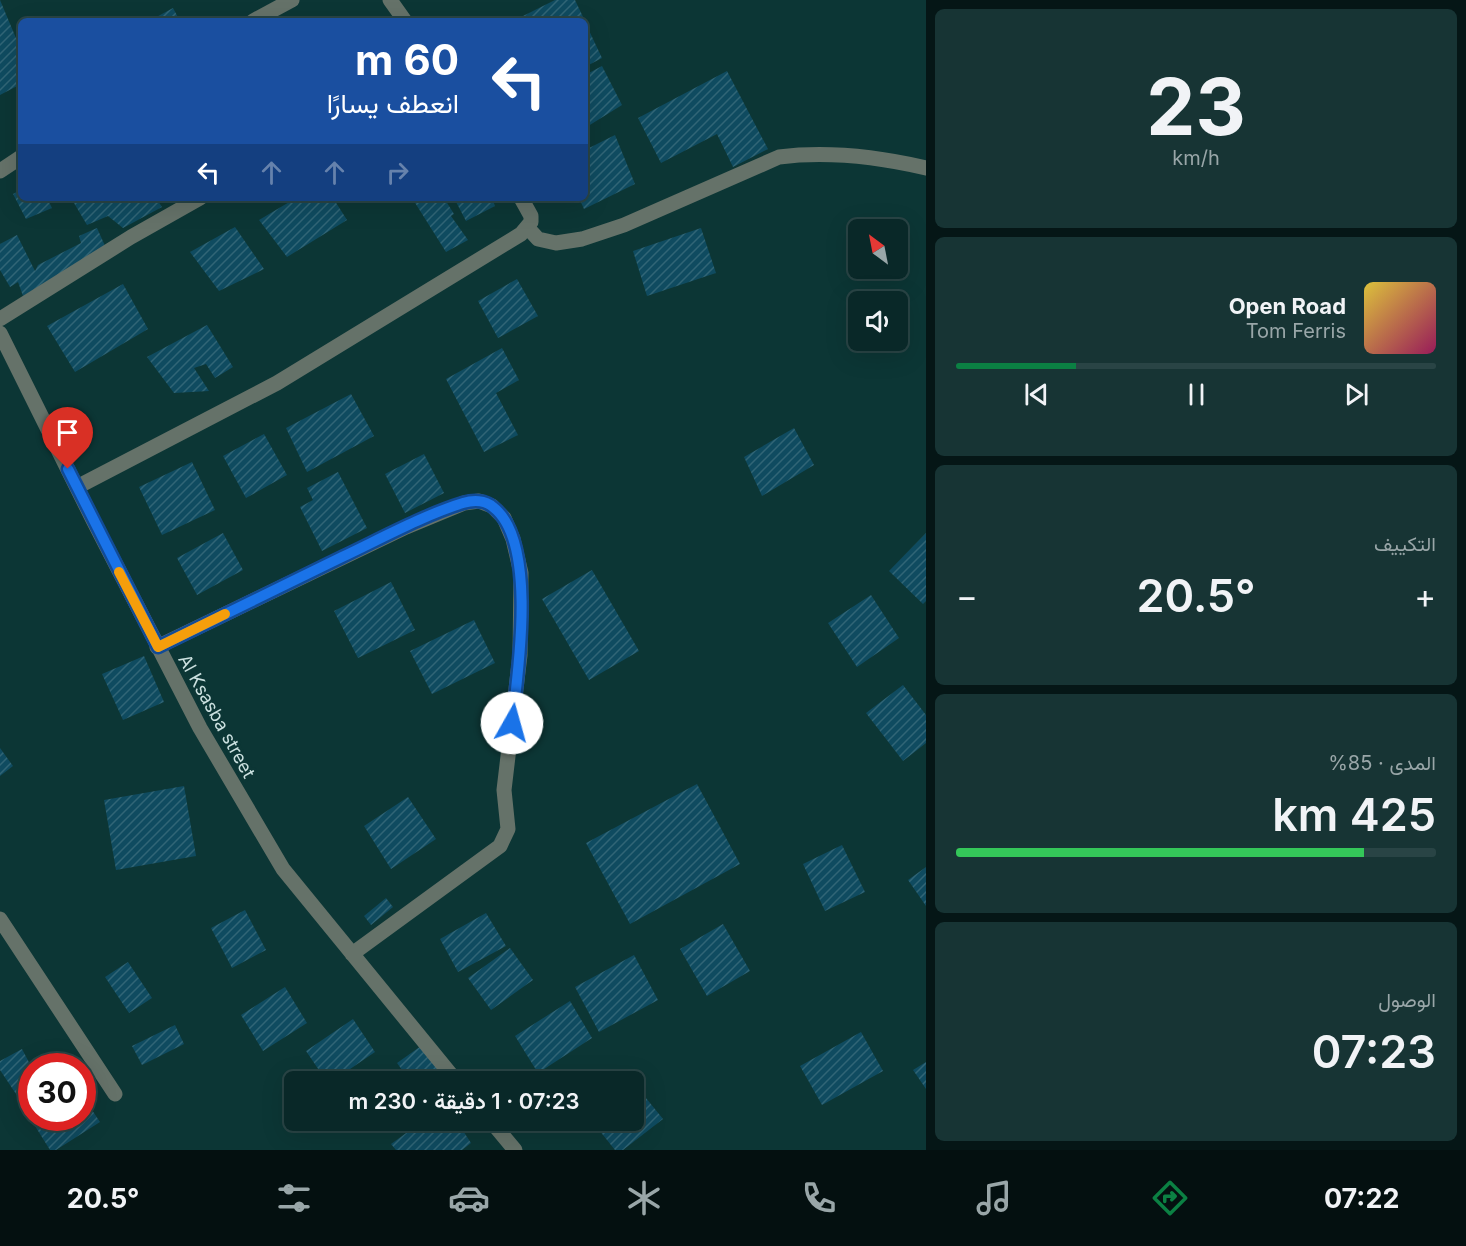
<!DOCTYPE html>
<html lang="ar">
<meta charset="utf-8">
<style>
body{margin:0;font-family:Inter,Vazirmatn,sans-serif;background:#173434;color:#f1f3f6;direction:rtl;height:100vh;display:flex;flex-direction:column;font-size:22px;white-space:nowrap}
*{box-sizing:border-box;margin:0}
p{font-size:20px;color:#99a6a8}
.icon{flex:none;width:33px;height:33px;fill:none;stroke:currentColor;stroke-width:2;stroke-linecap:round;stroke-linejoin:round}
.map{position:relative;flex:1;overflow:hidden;direction:ltr}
.drawer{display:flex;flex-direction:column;gap:9px;padding:9px;background:#051616;width:540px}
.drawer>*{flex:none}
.banner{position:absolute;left:18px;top:18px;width:570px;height:183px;border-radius:9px;box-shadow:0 6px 24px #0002,0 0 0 2px #294445;direction:rtl;background:#1a4fa0;color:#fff;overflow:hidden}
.needle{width:39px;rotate:328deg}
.fabs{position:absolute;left:848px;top:219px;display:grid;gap:12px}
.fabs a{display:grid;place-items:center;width:60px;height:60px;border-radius:9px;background:#092828;box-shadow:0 6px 24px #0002,0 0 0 2px #294445;font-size:30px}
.speed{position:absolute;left:18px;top:1053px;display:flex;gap:12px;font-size:30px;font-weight:700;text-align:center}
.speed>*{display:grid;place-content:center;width:78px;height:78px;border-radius:50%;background:#092828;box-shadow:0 6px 24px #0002,0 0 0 2px #294445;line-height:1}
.speed .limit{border:9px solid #d22;background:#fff;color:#111}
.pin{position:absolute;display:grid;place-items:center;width:51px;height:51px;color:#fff;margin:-62px -26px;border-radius:50% 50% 50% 0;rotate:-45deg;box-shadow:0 0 6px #0007}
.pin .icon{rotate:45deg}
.me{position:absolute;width:66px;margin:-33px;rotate:7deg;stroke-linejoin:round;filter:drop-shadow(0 0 4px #0008)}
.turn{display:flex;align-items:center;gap:21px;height:126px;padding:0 30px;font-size:27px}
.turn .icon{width:78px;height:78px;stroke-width:2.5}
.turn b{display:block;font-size:42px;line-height:51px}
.lanes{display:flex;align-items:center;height:57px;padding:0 30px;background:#0003;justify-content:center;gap:30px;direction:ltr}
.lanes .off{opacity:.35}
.big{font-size:45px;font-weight:600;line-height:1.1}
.drawer .card{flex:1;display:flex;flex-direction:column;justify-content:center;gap:9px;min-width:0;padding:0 21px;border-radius:9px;background:#173434}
.drawer .dial{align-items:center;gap:0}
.dial b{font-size:78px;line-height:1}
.song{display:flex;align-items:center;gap:18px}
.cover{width:72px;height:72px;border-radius:9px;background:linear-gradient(135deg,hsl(50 70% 55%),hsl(330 70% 35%))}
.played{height:6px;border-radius:3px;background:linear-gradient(90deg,#0b8043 25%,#294445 25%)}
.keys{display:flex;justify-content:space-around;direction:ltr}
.heat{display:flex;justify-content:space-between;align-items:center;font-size:33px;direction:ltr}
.charge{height:9px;border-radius:4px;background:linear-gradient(90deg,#34c759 85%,#294445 0)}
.trip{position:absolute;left:284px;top:1071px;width:360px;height:60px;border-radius:9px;background:#092828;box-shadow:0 6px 24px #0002,0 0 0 2px #294445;font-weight:600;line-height:60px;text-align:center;direction:rtl}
.tabs{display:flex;height:96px;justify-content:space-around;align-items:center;background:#041010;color:#99a6a8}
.tabs .icon{width:42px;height:42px}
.tabs .selected{color:#0b8043}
.tabs b{font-size:27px;color:#f1f3f6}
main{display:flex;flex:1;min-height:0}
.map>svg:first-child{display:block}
</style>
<main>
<section class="drawer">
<div class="card dial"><b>23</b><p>km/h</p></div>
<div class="card">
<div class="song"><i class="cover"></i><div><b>Open Road</b><p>Tom Ferris</p></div></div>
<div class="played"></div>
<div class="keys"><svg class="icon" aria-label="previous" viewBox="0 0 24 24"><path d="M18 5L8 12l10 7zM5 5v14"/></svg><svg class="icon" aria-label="pause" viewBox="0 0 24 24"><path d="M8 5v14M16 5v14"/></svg><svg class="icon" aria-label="next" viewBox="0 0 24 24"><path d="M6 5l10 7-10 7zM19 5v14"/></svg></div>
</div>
<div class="card"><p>التكييف</p>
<div class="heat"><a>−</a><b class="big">20.5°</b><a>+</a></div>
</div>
<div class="card"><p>المدى · 85%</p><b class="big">425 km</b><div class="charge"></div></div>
<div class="card"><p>الوصول</p><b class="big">07:23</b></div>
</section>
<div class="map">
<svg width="926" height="1150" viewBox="0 0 926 1150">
<defs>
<pattern id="building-hatch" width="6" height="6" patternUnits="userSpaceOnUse" patternTransform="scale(1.5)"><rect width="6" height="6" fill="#0f4b60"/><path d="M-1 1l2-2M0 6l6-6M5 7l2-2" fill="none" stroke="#316576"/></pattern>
</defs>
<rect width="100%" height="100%" fill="#0c3635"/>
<path fill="url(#building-hatch)" d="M0,0L21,50V84L0,95Z
M555,0H575L585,21H513Z
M173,8L180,21H149Z
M585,22L602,58L585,67Z
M602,66L622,105L585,128V75Z
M727,71L768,149L733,167L717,134L661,163L638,118Z
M615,135L635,184L584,209L579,198H585V150Z
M21,190V198H47L52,208L26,219L13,194Z
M71,198H156L162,207L123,228L108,216L87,225Z
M296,198H333L347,220L287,257L259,220Z
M412,198H444L454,214L451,216L468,240L446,252Z
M454,198H492L495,206L466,221Z
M235,227L264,269L219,291L190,252Z
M97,228L106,248L23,296L18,282L10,287L0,270V244L17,235L35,271L38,265L81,243L79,236Z
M701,228L716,273L647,296L633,251Z
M517,279L538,316L498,338L478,301Z
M123,284L148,329L75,372L47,326Z
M207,325L233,367L215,378L206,364L194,368L209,391L174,393L147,357Z
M502,348L519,380L496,393L518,435L484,452L446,379Z
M351,394L374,436L307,472L286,428Z
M794,428L814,465L762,496L744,457Z
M264,434L287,475L246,498L223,456Z
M424,454L444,493L405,513L385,474Z
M192,462L215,510L162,535L139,487Z
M338,472L367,528L322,551L300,507L313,500L307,488Z
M223,533L243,570L197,595L177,558Z
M926,533V601L923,604L889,571Z
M592,570L639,651L589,680L542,599Z
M391,582L415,630L358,658L334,611Z
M871,595L899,638L857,667L828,623Z
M474,620L495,663L432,694L410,651Z
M144,656L164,702L123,720L102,674Z
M903,685L926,715V743L903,761L866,713Z
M0,748L13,766L0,776Z
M697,784L740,864L630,924L586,843Z
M184,786L196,856L116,870L104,800Z
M408,797L436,839L391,869L364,826Z
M842,845L865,892L825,911L803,864Z
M926,867V906L908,880Z
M386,898L393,907L371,925L364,916Z
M245,910L266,950L232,968L211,928Z
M486,913L506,946L458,972L440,939Z
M723,924L750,971L707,996L680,949Z
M510,948L533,980L491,1010L468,978Z
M634,955L658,1000L599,1032L575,987Z
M128,962L152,998L129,1013L105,977Z
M285,987L307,1023L263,1051L241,1015Z
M570,1001L592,1038L538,1073L515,1036Z
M353,1019L375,1052L331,1082H327L306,1051Z
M175,1025L184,1044L142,1065L132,1046Z
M861,1032L883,1071L822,1105L800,1066Z
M421,1046L445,1077L439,1082H411L397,1063Z
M22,1049L32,1068V1107L26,1109L0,1070V1061Z
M926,1062V1089L913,1070Z
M633,1082L663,1119L623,1150H615L591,1120H633Z
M82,1095L100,1122L56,1150H50L30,1118H82Z
M424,1120H456L471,1143L462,1150H396L391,1144Z"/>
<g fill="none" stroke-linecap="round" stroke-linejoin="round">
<path stroke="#657269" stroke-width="15" d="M390,0L405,21
M253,21L292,0
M0,171L21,157
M528,228L538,239L556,243L582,239L624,225L779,157C827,151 879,157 926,168
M0,319L131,237L200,198
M0,333L94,522L200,728L283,869L457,1082
M77,487L277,383L521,234L531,222V216L521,198
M157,647L406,527L464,503L479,501L492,506L504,518L513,539L521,573L520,655L504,790L508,829L500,846L352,954
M0,919L115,1094
M490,1120L515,1150"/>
</g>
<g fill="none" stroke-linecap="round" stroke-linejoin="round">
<defs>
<path id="route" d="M68,469L158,647C219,617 281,587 342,557C380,539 424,515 463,503C473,500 485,500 493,507C538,541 518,673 512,723"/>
</defs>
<use href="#route" stroke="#114b97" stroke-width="15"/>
<use href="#route" stroke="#1a73e8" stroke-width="10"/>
<path stroke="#f59e0b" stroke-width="10" d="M119,572L158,647L225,614"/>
</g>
<g text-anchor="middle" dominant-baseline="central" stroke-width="6" stroke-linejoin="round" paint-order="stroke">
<g font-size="18" fill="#cce1e0" stroke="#0c3635">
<text transform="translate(217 716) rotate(61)">Al Ksasba street</text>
</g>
</g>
</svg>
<div class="fabs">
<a><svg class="needle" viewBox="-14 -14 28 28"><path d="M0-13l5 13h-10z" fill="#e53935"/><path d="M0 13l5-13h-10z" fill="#99a6a8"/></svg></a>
<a><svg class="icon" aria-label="sound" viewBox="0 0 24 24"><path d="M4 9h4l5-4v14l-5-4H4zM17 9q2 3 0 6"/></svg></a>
</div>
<div class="speed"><div class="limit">30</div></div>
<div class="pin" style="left:68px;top:469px;background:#d93025"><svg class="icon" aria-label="arrive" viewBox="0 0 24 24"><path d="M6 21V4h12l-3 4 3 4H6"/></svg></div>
<svg class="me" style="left:512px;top:723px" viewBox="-20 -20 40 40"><circle r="19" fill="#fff"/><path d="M0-13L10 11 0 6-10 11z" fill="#1a73e8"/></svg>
<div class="trip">07:23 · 1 دقيقة · 230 m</div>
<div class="banner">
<div class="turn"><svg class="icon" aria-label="left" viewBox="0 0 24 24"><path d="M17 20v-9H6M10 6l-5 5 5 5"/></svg><div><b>60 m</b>انعطف يسارًا</div></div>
<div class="lanes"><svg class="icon" aria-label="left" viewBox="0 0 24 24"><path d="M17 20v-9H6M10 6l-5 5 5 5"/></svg><svg class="icon off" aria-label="ahead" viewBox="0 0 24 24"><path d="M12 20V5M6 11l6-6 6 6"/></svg><svg class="icon off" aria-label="ahead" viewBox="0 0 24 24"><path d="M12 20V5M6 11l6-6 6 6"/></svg><svg class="icon off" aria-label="right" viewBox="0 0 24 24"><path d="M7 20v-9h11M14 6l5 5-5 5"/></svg></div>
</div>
</div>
</main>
<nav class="tabs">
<b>07:22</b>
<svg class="icon selected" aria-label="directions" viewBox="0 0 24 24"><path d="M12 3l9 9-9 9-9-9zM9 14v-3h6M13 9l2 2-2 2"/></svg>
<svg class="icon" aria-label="music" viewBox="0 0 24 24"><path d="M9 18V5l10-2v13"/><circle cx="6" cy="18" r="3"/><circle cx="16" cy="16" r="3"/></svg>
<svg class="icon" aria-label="phone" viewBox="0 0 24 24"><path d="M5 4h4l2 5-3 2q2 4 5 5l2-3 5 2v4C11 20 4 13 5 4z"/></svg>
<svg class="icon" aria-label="climate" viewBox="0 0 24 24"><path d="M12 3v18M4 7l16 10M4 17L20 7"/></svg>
<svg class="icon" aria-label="car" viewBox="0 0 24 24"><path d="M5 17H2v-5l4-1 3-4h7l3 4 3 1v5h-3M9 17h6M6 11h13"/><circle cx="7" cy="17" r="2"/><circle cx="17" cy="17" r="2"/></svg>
<svg class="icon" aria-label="filters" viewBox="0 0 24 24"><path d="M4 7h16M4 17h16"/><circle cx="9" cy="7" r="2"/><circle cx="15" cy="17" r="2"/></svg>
<b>20.5°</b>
</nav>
